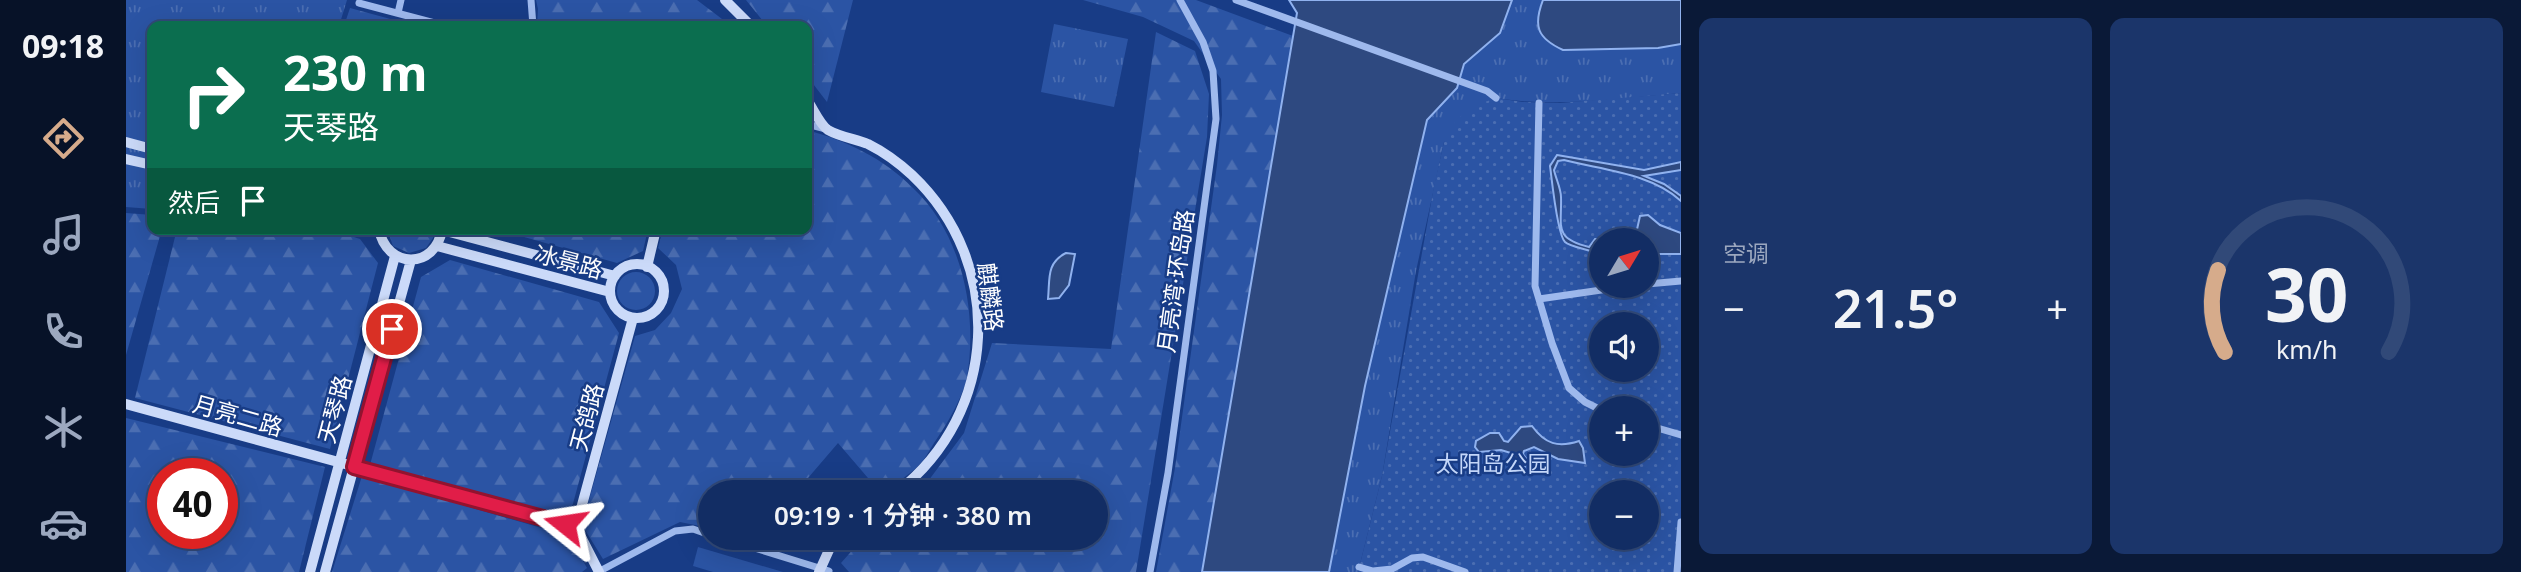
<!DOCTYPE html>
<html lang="zh">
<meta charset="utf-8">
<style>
body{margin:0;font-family:"Noto Sans","Noto Sans SC",sans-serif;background:#1b356a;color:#f1f3f6;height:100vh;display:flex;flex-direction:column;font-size:26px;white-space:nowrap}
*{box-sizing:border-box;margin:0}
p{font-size:23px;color:#9ca8bf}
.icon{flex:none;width:38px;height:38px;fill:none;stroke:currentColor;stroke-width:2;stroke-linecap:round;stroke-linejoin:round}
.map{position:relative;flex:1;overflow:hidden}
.panel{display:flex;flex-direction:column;gap:18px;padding:18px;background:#0a1937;width:840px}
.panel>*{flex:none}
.hud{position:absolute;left:21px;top:21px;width:665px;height:214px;border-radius:14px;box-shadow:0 7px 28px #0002,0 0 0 2px #314978;background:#0b6e4f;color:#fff;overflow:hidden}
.needle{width:46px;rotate:52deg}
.buttons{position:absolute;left:1463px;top:228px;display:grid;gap:14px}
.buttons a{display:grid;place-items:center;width:70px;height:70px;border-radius:50%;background:#122d64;box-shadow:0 7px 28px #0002,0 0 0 2px #314978;font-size:35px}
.speed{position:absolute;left:21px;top:458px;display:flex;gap:14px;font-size:35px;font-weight:700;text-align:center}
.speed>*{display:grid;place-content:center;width:91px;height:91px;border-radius:50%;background:#122d64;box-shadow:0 7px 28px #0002,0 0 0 2px #314978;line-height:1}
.speed .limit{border:10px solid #d22;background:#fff;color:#111}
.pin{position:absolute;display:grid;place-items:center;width:60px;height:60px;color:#fff;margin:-30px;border:4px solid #fff;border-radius:50%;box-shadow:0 2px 7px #0007}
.me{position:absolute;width:77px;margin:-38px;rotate:285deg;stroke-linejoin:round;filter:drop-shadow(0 0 5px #0008)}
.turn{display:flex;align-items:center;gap:24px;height:147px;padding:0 21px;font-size:32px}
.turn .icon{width:91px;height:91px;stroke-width:2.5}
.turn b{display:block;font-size:49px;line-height:60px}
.then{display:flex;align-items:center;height:66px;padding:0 21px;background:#0003;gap:14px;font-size:26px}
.big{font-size:52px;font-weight:600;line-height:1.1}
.panel .tile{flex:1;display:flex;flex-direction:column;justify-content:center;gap:10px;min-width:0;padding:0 24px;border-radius:14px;background:#1b356a}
.panel .dial{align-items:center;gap:0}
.dial svg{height:182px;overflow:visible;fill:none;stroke:#314978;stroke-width:7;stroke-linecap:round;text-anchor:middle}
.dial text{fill:#f1f3f6;stroke:none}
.heat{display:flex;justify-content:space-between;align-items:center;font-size:38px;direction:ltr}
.panel .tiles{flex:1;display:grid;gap:18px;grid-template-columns:repeat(2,1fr)}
.trip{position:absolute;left:572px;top:480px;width:410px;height:70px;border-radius:35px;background:#122d64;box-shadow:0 7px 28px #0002,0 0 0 2px #314978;font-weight:600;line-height:70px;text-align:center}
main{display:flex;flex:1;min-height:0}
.tab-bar{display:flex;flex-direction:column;width:126px;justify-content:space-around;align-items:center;background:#071228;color:#9ca8bf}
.tab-bar .icon{width:49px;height:49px}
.tab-bar .current{color:#d6ab8b}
.tab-bar b{font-size:32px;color:#f1f3f6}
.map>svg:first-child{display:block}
</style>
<main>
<nav class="tab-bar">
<b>09:18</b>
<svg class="icon current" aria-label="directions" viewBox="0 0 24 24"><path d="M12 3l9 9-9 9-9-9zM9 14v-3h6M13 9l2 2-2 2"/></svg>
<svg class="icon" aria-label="music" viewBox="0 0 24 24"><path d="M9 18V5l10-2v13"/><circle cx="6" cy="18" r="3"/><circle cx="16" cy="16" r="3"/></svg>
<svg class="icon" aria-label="phone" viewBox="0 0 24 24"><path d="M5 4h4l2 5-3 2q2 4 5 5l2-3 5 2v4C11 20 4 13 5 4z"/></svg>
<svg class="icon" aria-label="climate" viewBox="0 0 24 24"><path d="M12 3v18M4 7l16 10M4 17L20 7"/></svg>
<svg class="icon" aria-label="car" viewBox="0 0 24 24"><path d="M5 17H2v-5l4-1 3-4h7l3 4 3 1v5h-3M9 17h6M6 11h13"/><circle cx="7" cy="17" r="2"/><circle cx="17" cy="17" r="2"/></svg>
</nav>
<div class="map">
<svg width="1555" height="572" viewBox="0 0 1555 572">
<defs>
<pattern id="grass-tufts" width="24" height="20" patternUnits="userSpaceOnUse" patternTransform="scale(1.75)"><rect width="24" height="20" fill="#2b54a4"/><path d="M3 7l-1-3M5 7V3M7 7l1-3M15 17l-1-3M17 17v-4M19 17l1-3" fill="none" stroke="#4b6eb2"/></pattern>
<pattern id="forest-firs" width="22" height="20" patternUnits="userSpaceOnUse" patternTransform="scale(1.75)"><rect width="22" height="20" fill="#2b54a4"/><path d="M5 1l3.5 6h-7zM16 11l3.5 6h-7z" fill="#4b6eb2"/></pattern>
<pattern id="park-dots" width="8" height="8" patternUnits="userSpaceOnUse" patternTransform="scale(1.75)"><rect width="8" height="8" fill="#2b54a4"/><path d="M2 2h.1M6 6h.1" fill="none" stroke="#4b6eb2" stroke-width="1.8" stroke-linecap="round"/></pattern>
</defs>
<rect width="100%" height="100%" fill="#183c86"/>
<path fill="url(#grass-tufts)" d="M0,0H221L213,26H26V209L0,207Z
M1386,0H1417C1407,26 1411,38 1437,50L1532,48L1555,44V93C1493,98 1432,108 1370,98L1318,142L1290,271L1256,476L1232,572H1203L1239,386L1301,120L1331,88L1338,64L1374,33Z
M928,24L1002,39L988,107L915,92Z"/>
<path fill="url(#forest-firs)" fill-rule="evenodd" d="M410,0H571L596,19L601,26H411L412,9Z
M620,0H727L701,102L681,76V26H641Z
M957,0H1070L1167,36L1076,572H1030L1049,468L1091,165L1096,115L1095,79L1068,41L1017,17Z
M224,8L290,26H218Z
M1030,32L1069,51L1083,94L1081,137L1010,572H723L715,563L738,537H970V492H794L838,433L866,343L985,349Z
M681,130C721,141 757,158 787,188C836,234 852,312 841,377C837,397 820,426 808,443C803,451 799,459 793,465C783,475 770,483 759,492H754L712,443L670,492H584V528L554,522L477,559L456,525L509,336L529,330L545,313L556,289L550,265L532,248L537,229H681Z
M0,213L26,215V229H36L0,355Z
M51,229H203L234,239L252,263L204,449L9,398Z
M261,229H308L307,238L300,248L283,253L267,246Z
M369,229H522L517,251L491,263Z
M324,260L473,302L493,333L445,511L439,509L436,517L244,465L295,277Z
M491 291a19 19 0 1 1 38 0a19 19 0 1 1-38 0Z
M0,418L199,467L173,572H0ZM37,474H96V534H37Z
M236,476L443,536L461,568L456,572H206Z"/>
<path fill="url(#park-dots)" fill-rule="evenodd" d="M1555,93V572H1232L1256,476L1308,186L1318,142L1329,122L1345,107L1370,98L1397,102L1434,103ZM1475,240H1521V285H1475ZM1475,324H1521V369H1475ZM1475,408H1521V453H1475ZM1475,492H1521V537H1475Z"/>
<path fill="#2b54a4" d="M572,547L657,572H587L567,566Z"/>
<path fill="#2e4980" stroke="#90b2ef" stroke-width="2" d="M1163,0H1386L1374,33L1338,64L1331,88L1301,120L1239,386L1203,572H1076L1171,13Z
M1417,0H1555V44L1532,48L1437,50C1411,38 1407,26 1417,0Z
M1431,155L1518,170L1555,162V170L1518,176L1538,184L1555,196V201C1525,173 1476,170 1438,160L1432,161L1428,170C1430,179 1435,189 1435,197C1436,227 1427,238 1463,247L1469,239L1481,240H1475V255C1466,250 1444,247 1439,242C1431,234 1426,180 1424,166Z
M1522,215L1534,225L1555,233V254H1521V240H1481L1504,239L1510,234L1514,216Z
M940,253L949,254L943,285L933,298L922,299C924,279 920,263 940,253Z
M1406,426C1419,444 1432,448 1453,441L1457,448L1459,463L1432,459L1408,447L1398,451L1397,454L1401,460L1398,469L1392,471L1388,467L1385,453L1375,450L1353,452L1349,447L1350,441L1364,433H1373L1378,441L1382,442L1395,427Z"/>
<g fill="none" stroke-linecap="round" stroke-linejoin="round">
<path stroke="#9eb9ed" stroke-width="7" d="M405,0L407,26
M1110,0L1361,91L1370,98
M233,3L320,26
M272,13L275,0
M1413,103L1409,286L1426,343L1443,388L1459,402L1475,410
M681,124L700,129
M1521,284L1555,281
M1413,299L1510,285
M1521,425L1555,435
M593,537L703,571
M1233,567L1247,571L1266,569L1286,558L1297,557L1339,572
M472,572L549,531L567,529L584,535
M1024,572L1042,473L1090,119L1087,71L1077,42L1054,0
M1551,572L1555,522"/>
<path stroke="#cbdaf9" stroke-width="10" d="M599,0L625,26
M681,100C687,108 694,125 702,130C714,137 730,139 742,144C758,152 773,163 786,175C880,264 873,413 771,492
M0,142L26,149
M0,159L26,165
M253,229C260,269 310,270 316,229
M316,230L489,276
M311,246L484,292
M484 291a27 27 0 1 1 54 0a27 27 0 1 1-54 0Z
M521,267L530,229
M0,404L450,527L473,572
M450,527L507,318
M184,572L269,256
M199,572L285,260
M693,572L703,550L713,537"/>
</g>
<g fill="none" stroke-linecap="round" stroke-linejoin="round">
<defs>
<path id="route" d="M266,329L228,467L439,524"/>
</defs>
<use href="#route" stroke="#92132f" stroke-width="18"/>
<use href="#route" stroke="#e11d48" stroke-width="12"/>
</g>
<g text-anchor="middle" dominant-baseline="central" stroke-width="5" stroke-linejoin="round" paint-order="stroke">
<g font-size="23" fill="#fff" stroke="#183c86">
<text transform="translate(443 261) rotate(15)">冰景路</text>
<text transform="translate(1049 281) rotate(-82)">月亮湾·环岛路</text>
<text transform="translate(865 297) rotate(83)">麒麟路</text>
<text transform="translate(208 409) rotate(-75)">天琴路</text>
<text transform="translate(112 415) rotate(16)">月亮二路</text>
<text transform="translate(460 417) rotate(-75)">天鸽路</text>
</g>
<g font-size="23" fill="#c3d6f9" stroke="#183c86">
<text x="1367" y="463">太阳岛公园</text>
</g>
</g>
</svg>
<div class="buttons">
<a><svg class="needle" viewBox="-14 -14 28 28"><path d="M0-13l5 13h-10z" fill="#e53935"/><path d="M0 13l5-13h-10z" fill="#9ca8bf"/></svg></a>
<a><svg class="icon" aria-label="sound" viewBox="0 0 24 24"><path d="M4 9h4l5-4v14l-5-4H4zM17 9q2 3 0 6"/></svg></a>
<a>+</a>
<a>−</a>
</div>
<div class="speed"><div class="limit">40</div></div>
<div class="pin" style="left:266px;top:329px;background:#d93025"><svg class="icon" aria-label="arrive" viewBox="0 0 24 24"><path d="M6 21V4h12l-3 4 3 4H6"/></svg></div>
<svg class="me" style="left:439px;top:524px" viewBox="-20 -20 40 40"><path d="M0-17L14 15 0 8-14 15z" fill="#e11d48" stroke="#fff" stroke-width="4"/></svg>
<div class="trip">09:19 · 1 分钟 · 380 m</div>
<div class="hud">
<div class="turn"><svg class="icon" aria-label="right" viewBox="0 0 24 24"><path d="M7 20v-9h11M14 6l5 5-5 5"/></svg><div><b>230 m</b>天琴路</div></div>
<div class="then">然后<svg class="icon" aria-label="arrive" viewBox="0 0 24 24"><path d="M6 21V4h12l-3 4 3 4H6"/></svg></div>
</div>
</div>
<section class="panel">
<div class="tiles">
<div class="tile"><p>空调</p>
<div class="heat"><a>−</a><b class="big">21.5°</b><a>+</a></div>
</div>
<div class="tile dial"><svg viewBox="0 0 100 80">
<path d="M14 69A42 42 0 1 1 86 69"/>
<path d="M14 69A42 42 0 0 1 11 33" stroke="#d6ab8b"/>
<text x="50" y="56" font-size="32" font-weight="700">30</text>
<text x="50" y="72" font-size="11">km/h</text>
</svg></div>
</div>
</section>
</main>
